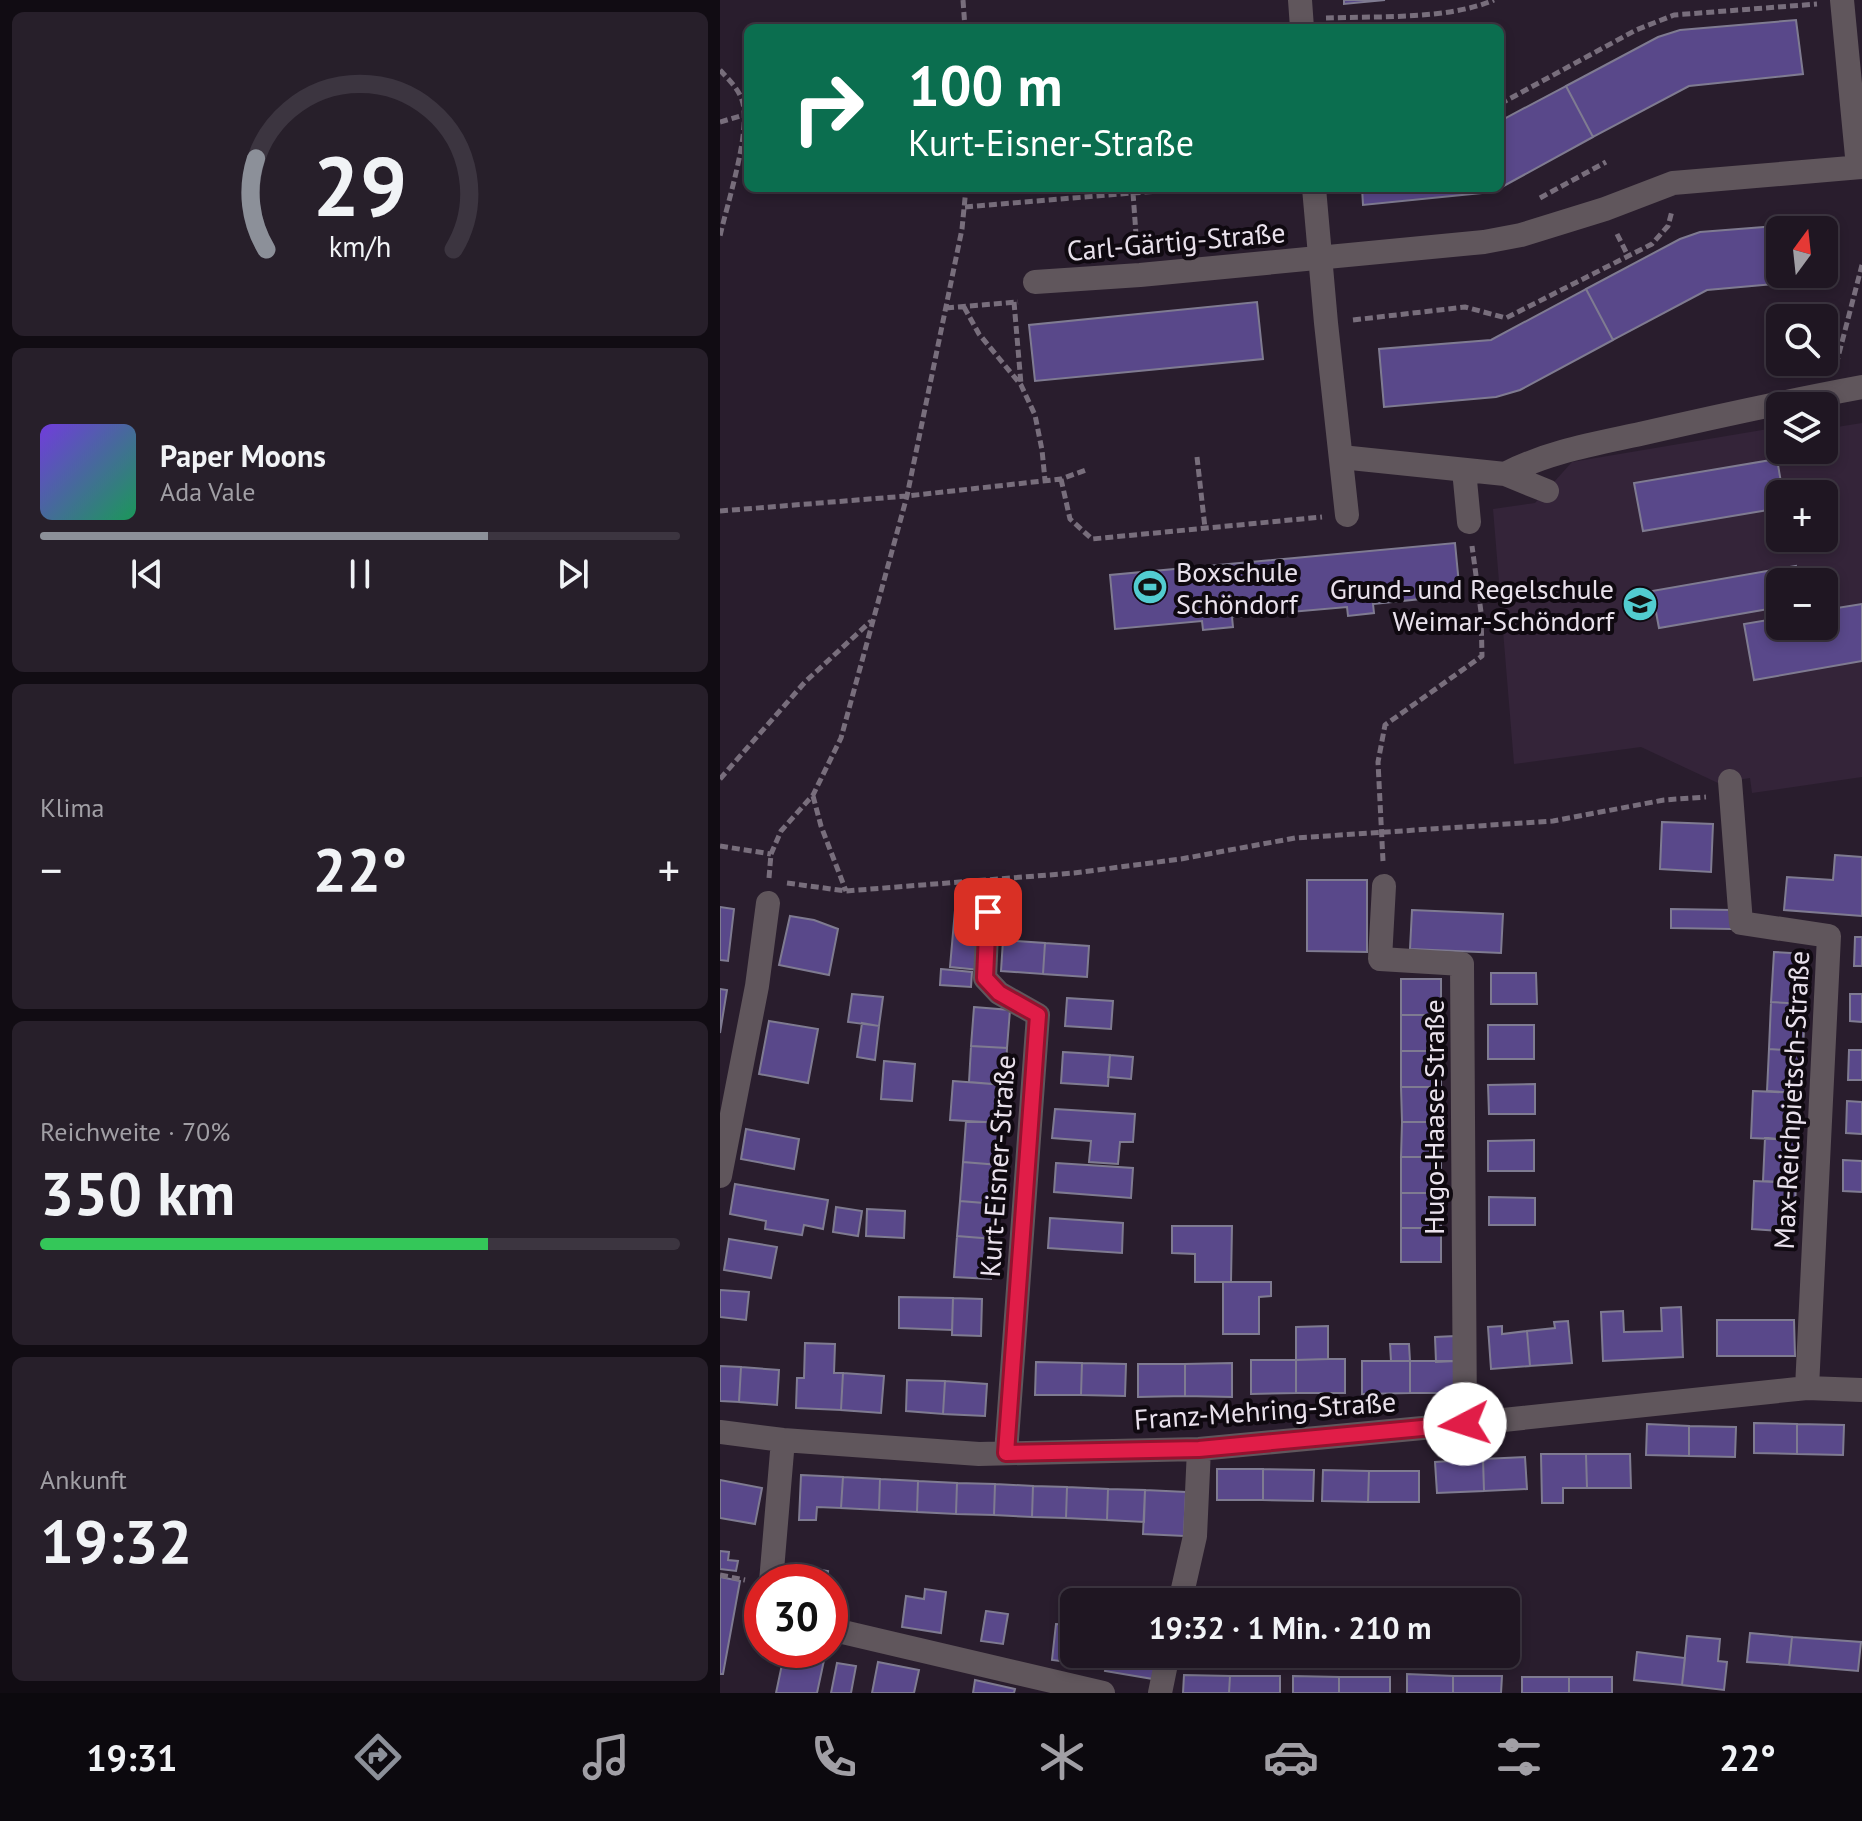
<!DOCTYPE html>
<html lang="de">
<meta charset="utf-8">
<style>
body{margin:0;font-family:"PT Sans",sans-serif;background:#271f2a;color:#f1f3f6;height:100vh;display:flex;flex-direction:column;font-size:30px;white-space:nowrap}
*{box-sizing:border-box;margin:0}
p{font-size:26px;color:#a19fa5}
.icon{flex:none;width:44px;height:44px;fill:none;stroke:currentColor;stroke-width:2;stroke-linecap:round;stroke-linejoin:round}
.map{position:relative;flex:1;overflow:hidden}
.sheet{display:flex;flex-direction:column;gap:12px;padding:12px;background:#110c13;width:720px}
.sheet>*{flex:none}
.hud{position:absolute;left:24px;top:24px;width:760px;height:168px;border-radius:12px;box-shadow:0 4px 12px #0003,0 0 0 2px #3c3540;background:#0b6e4f;color:#fff;overflow:hidden}
.needle{width:52px;rotate:15deg}
.tools{position:absolute;left:1046px;top:216px;display:grid;gap:16px}
.tools a{display:grid;place-items:center;width:72px;height:72px;border-radius:12px;background:#1f1622;box-shadow:0 4px 12px #0003,0 0 0 2px #3c3540;font-size:40px}
.speed{position:absolute;left:24px;top:1564px;display:flex;gap:16px;font-size:40px;font-weight:700;text-align:center}
.speed>*{display:grid;place-content:center;width:104px;height:104px;border-radius:50%;background:#1f1622;box-shadow:0 4px 12px #0003,0 0 0 2px #3c3540;line-height:1}
.speed .limit{border:12px solid #d22;background:#fff;color:#111}
.pin{position:absolute;display:grid;place-items:center;width:68px;height:68px;color:#fff;margin:-34px;border-radius:16px;box-shadow:0 4px 12px #0006}
.me{position:absolute;width:88px;margin:-44px;rotate:265deg;stroke-linejoin:round;filter:drop-shadow(0 0 6px #0008)}
.turn{display:flex;align-items:center;gap:28px;height:168px;padding:0 32px;font-size:36px}
.turn .icon{width:104px;height:104px;stroke-width:2.5}
.turn b{display:block;font-size:56px;line-height:68px}
.big{font-size:60px;font-weight:700;line-height:1.1}
.sheet .widget{flex:1;display:flex;flex-direction:column;justify-content:center;gap:12px;min-width:0;padding:0 28px;border-radius:12px;background:#271f2a}
.sheet .dial{align-items:center;gap:0}
.dial svg{height:208px;overflow:visible;fill:none;stroke:#3c3540;stroke-width:7;stroke-linecap:round;text-anchor:middle}
.dial text{fill:#f1f3f6;stroke:none}
.song{display:flex;align-items:center;gap:24px}
.cover{width:96px;height:96px;border-radius:12px;background:linear-gradient(135deg,hsl(260 70% 55%),hsl(150 70% 35%))}
.played{height:8px;border-radius:4px;background:linear-gradient(90deg,#8c9099 70%,#3c3540 70%)}
.keys{display:flex;justify-content:space-around;direction:ltr}
.heat{display:flex;justify-content:space-between;align-items:center;font-size:44px;direction:ltr}
.charge{height:12px;border-radius:6px;background:linear-gradient(90deg,#34c759 70%,#3c3540 0)}
.trip{position:absolute;left:340px;top:1588px;width:460px;height:80px;border-radius:12px;background:#1f1622;box-shadow:0 4px 12px #0003,0 0 0 2px #3c3540;font-weight:700;line-height:80px;text-align:center}
.tab-bar{display:flex;height:128px;justify-content:space-around;align-items:center;background:#0c090e;color:#a19fa5}
.tab-bar .icon{width:56px;height:56px}
.tab-bar .on{color:#8c9099}
.tab-bar b{font-size:36px;color:#f1f3f6}
main{display:flex;flex:1;min-height:0}
.map>svg:first-child{display:block}
</style>
<main>
<section class="sheet">
<div class="widget dial"><svg viewBox="0 0 100 80">
<path d="M14 69A42 42 0 1 1 86 69"/>
<path d="M14 69A42 42 0 0 1 10 34" stroke="#8c9099"/>
<text x="50" y="56" font-size="32" font-weight="700">29</text>
<text x="50" y="72" font-size="11">km/h</text>
</svg></div>
<div class="widget">
<div class="song"><i class="cover"></i><div><b>Paper Moons</b><p>Ada Vale</p></div></div>
<div class="played"></div>
<div class="keys"><svg class="icon" aria-label="previous" viewBox="0 0 24 24"><path d="M18 5L8 12l10 7zM5 5v14"/></svg><svg class="icon" aria-label="pause" viewBox="0 0 24 24"><path d="M8 5v14M16 5v14"/></svg><svg class="icon" aria-label="next" viewBox="0 0 24 24"><path d="M6 5l10 7-10 7zM19 5v14"/></svg></div>
</div>
<div class="widget"><p>Klima</p>
<div class="heat"><a>−</a><b class="big">22°</b><a>+</a></div>
</div>
<div class="widget"><p>Reichweite · 70%</p><b class="big">350 km</b><div class="charge"></div></div>
<div class="widget"><p>Ankunft</p><b class="big">19:32</b></div>
</section>
<div class="map">
<svg width="1142" height="1693" viewBox="0 0 1142 1693">
<rect width="100%" height="100%" fill="#291d2d"/>
<path fill="#342439" fill-rule="evenodd" d="M1142,423V777L1032,793L1030,778L998,783L921,747L794,764L773,509L815,503L852,462L1054,428L1055,437H1060V450H1104V429ZM1060,494H1104V538H1060ZM1060,582H1104V626H1060Z"/>
<path fill="#59488a" stroke="#7f7b91" stroke-width="2" d="M624,0H665L624,4Z
M1076,20L1083,74L969,86L873,137L846,86L938,37L960,30Z
M846,86L873,137L780,188V121Z
M642,188H779L762,193L643,205Z
M1094,223L1095,230H1060V274H1098L1099,280L987,290L893,340L866,289L960,239L980,232Z
M866,289L893,340L800,390L776,397L664,407L659,349L771,340Z
M537,302L543,359L315,381L309,325Z
M1057,459L1063,494H1060V508L923,531L914,483Z
M735,543L740,595L653,604L654,613L628,616L627,607L512,617L513,627L483,630L482,621L395,629L390,575Z
M1076,566L1079,582H1060V607L939,628L932,591Z
M1142,604V661L1034,680L1024,624L1060,618V626H1104V610Z
M942,822L993,824L991,872L940,869Z
M1115,855L1142,857V916L1064,910L1067,877L1113,880Z
M587,880H647V952L587,951Z
M0,907L14,909L8,961L0,960Z
M951,909L1012,910V929L951,928Z
M235,910L265,913L260,970L230,967Z
M692,910L783,914L781,953L690,949Z
M70,916L94,920L118,929L109,975L59,965Z
M1135,937H1142V966H1134Z
M283,940L325,943L323,974L281,971Z
M325,943L369,946L367,977L323,974Z
M1054,952L1087,954L1085,1004L1051,1002Z
M221,969L252,972L251,987L220,985Z
M771,973H816L817,1004H771Z
M681,979H721V1015H681Z
M0,989L7,990L0,1033Z
M132,994L163,997L159,1026L128,1022Z
M1130,994H1142V1022L1130,1021Z
M347,998L393,1001L391,1029L345,1026Z
M1051,1002L1085,1004L1083,1051L1049,1049Z
M254,1007L290,1010L287,1048L251,1046Z
M681,1015H721V1051H681Z
M49,1021L98,1029L88,1083L39,1074Z
M142,1023L159,1026L155,1060L137,1057Z
M768,1025H814V1059H768Z
M251,1046L287,1048L285,1085L249,1082Z
M1049,1049L1083,1051L1081,1093L1047,1091Z
M1129,1050H1142V1080H1128Z
M681,1051H721V1087H681Z
M343,1052L390,1055L388,1086L341,1083Z
M390,1055L413,1057L411,1079L388,1077Z
M164,1061L195,1064L192,1101L161,1099Z
M233,1081L285,1085L282,1123L230,1120Z
M815,1084V1114H769L768,1085Z
M681,1087H721V1122H682Z
M1033,1091L1081,1093L1078,1140L1031,1138Z
M1127,1101L1142,1102V1134L1126,1133Z
M335,1109L415,1114L413,1142H400L398,1164L369,1162L371,1141L332,1138Z
M246,1121L282,1123L279,1165L243,1162Z
M682,1122H721V1157H681Z
M26,1129L79,1139L74,1169L21,1159Z
M1045,1138L1078,1140L1076,1183L1043,1181Z
M814,1140V1171H768V1141Z
M681,1157H721V1193H681Z
M1123,1160L1142,1161V1192L1123,1191Z
M243,1162L279,1165L276,1204L240,1201Z
M336,1163L413,1168L411,1198L334,1192Z
M1034,1181L1076,1183L1074,1232L1032,1229Z
M15,1184L108,1200L103,1229L84,1225L82,1235L45,1229L46,1221L10,1214Z
M681,1193H721V1228H681Z
M769,1197L815,1198V1225H769Z
M240,1201L276,1204L274,1239L237,1236Z
M116,1207L142,1211L138,1236L113,1232Z
M147,1209L185,1211L184,1238L146,1236Z
M330,1218L403,1223L402,1253L328,1248Z
M452,1226H512L511,1282H475V1254L452,1253Z
M681,1228H721V1262H681Z
M237,1236L274,1239L271,1279L234,1277Z
M9,1239L57,1247L51,1278L4,1270Z
M503,1282H551V1296L539,1297V1334H503Z
M0,1290L29,1292L26,1320L0,1317Z
M179,1297L233,1298L232,1330L179,1328Z
M233,1298L262,1299L261,1336L232,1335Z
M961,1307L963,1357L883,1361L881,1312L903,1311L904,1332L942,1331L941,1308Z
M997,1320H1074L1075,1356H997Z
M848,1321L852,1363L810,1366L807,1331L835,1328L834,1322Z
M608,1326V1359L576,1360V1327Z
M782,1326V1334L807,1331L810,1366L771,1369L768,1327Z
M735,1336V1361L716,1362L715,1337Z
M85,1343L115,1344L114,1373H123L121,1410L76,1408L77,1378H84Z
M670,1344H689L690,1361H671Z
M608,1359H625V1393H576V1360Z
M531,1360H576V1393L531,1394Z
M642,1361H690V1393L642,1394Z
M690,1361H735L736,1393H690Z
M316,1362L362,1363L361,1395H315Z
M362,1363L406,1364L405,1396L361,1395Z
M512,1363V1397L465,1396V1364Z
M418,1364H465V1396L418,1397Z
M0,1366L21,1367L19,1402L0,1401Z
M21,1367L59,1370L57,1405L19,1402Z
M123,1373L164,1376L161,1413L121,1410Z
M187,1380L225,1381L223,1414L186,1411Z
M225,1381L267,1384L265,1416L223,1414Z
M1034,1423L1077,1424V1454L1034,1453Z
M927,1424L969,1426V1456L926,1455Z
M1077,1424L1124,1425L1123,1455L1077,1454Z
M969,1426L1016,1427L1015,1457L969,1456Z
M821,1454H866L867,1488H843V1503H822Z
M866,1454H910L911,1488H867Z
M805,1457L807,1489L764,1491L763,1459Z
M763,1459L764,1491L717,1493L715,1462Z
M497,1469H543V1500H497Z
M543,1469L594,1470L593,1501L543,1500Z
M603,1470L649,1471L648,1502L602,1501Z
M649,1471H699V1502H648Z
M81,1475L123,1477L121,1508L97,1507L96,1520H79Z
M123,1477L160,1479L159,1510L121,1508Z
M160,1479L198,1481L197,1512L159,1510Z
M0,1480L42,1488L35,1524L0,1518Z
M198,1481L237,1483L236,1514L197,1512Z
M237,1483L275,1484L274,1515L236,1514Z
M275,1484L313,1486L312,1517L274,1515Z
M313,1486L347,1487L346,1518L312,1517Z
M347,1487L388,1489L387,1520L346,1518Z
M388,1489L425,1490L424,1522L387,1520Z
M425,1490L466,1492L464,1536L423,1534Z
M0,1551L9,1552L8,1560L18,1561L16,1571L0,1569Z
M95,1569L108,1571L107,1582H94Z
M0,1577L20,1581L3,1674H0Z
M205,1589L226,1592L221,1633L182,1627L186,1596L204,1599Z
M266,1611L288,1614L283,1644L261,1641Z
M336,1624L354,1626V1654H365L363,1664L332,1660Z
M1030,1633L1072,1637L1069,1665L1027,1662Z
M967,1636L1000,1639L998,1661L1007,1662L1004,1690L962,1685Z
M1072,1637L1141,1642L1138,1671L1069,1665Z
M65,1650L106,1651L97,1693H56Z
M917,1652L965,1658L962,1685L914,1680Z
M388,1654H437L433,1679L385,1671Z
M158,1662L199,1670L194,1693H152Z
M117,1663L136,1666L131,1693H111Z
M687,1674L733,1676V1693H687Z
M464,1675L510,1676L509,1693H463Z
M510,1676H560V1693H509Z
M573,1676L619,1677V1693H573Z
M733,1676H782L781,1693H733Z
M619,1677H670V1693H619Z
M802,1677H849V1693H802Z
M849,1677H892V1693H849Z
M255,1680L295,1689L294,1693H253Z"/>
<g fill="none" stroke-linecap="round" stroke-linejoin="round">
<path stroke="#786e7c" stroke-width="5" stroke-dasharray="8 4" stroke-linecap="butt" d="M243,0L245,28
M606,18C658,16 727,20 774,0
M0,70C8,79 18,88 22,100C32,129 7,204 0,236
M780,104L916,30L954,15L1097,4
M0,122L24,115H28
M413,193L417,248
M820,198L886,162
M245,207L473,188
M897,234L908,256
M294,302L301,384
M244,307L259,334L301,385L315,415L322,450L325,480
M226,308L298,302
M633,320L745,307L786,318L932,244L948,226L952,211
M1116,365L1142,265
M477,457L485,528
M341,479L350,519L372,539L602,517
M0,511L187,496L341,479L366,470
M0,779L85,682L151,621
M93,796L101,826L126,891
M0,846L51,854
M663,861L658,762L665,725L762,656L761,612L752,546
M49,878L51,854L61,831L93,795L121,738L187,496L242,229L246,188
M67,883L126,891L354,873L461,859L575,838L833,821L944,800L986,797
M0,1575L25,1580"/>
<path stroke="#60565c" stroke-width="24" d="M580,0L582,28
M1122,0L1138,167
M594,188L606,323L627,515
M315,282L420,275L764,242L801,235L885,209L953,183L1142,167
M621,457L785,474C827,452 874,444 920,434C994,417 1067,401 1142,387
M744,470L749,522
M785,474L827,491
M1010,781L1021,923L1109,936L1087,1388
M664,886L660,959L742,964L745,1424
M268,912L265,978L279,993L318,1015L286,1453
M0,1176L37,986L48,903
M0,1432L63,1440L259,1454L479,1449L745,1424L1087,1388L1142,1390
M51,1582L63,1440
M460,1602L475,1536L479,1449
M110,1629L383,1693
M440,1693L448,1654"/>
</g>
<g fill="none" stroke-linecap="round" stroke-linejoin="round">
<defs>
<path id="route" d="M268,912L265,978L279,993L318,1015L286,1453L479,1449L745,1424"/>
</defs>
<use href="#route" stroke="#92132f" stroke-width="20"/>
<use href="#route" stroke="#e11d48" stroke-width="14"/>
</g>
<defs>
<symbol id="stadium-disc" viewBox="-11 -11 22 22"><circle r="9.5" fill="#52ccd0" stroke="#0f0910"/><path d="M0-5a6.5 5 0 1 0 0 10a6.5 5 0 1 0 0-10ZM-3.5-1.8h7v3.6h-7Z" fill="#111"/></symbol>
<symbol id="school-disc" viewBox="-11 -11 22 22"><circle r="9.5" fill="#52ccd0" stroke="#0f0910"/><path d="M0-5L7-2L0 1L-7-2ZM-4 1L0 2.5L4 1V4Q0 6-4 4Z" fill="#111"/></symbol>
</defs>
<g fill-rule="evenodd">
<use href="#stadium-disc" x="410" y="567" width="40" height="40"/>
<use href="#school-disc" x="900" y="584" width="40" height="40"/>
</g>
<g text-anchor="middle" dominant-baseline="central" stroke-width="8" stroke-linejoin="round" paint-order="stroke">
<g font-size="28" fill="#e9e1ec" stroke="#0f0910">
<text transform="translate(456 241) rotate(-5)">Carl-Gärtig-Straße</text>
<text transform="translate(1071 1100) rotate(-87)">Max-Reichpietsch-Straße</text>
<text transform="translate(713 1117) rotate(-90)">Hugo-Haase-Straße</text>
<text transform="translate(277 1166) rotate(-86)">Kurt-Eisner-Straße</text>
<text transform="translate(545 1410) rotate(-4)">Franz-Mehring-Straße</text>
</g>
<g font-size="28" fill="#e9e1ec" stroke="#0f0910" text-anchor="start">
<text x="456" y="571">Boxschule<tspan x="456" dy="32">Schöndorf</tspan></text>
<text x="894" y="588" text-anchor="end">Grund- und Regelschule<tspan x="894" dy="32">Weimar-Schöndorf</tspan></text>
</g>
</g>
</svg>
<div class="tools">
<a><svg class="needle" viewBox="-14 -14 28 28"><path d="M0-13l5 13h-10z" fill="#e53935"/><path d="M0 13l5-13h-10z" fill="#a19fa5"/></svg></a>
<a><svg class="icon" aria-label="search" viewBox="0 0 24 24"><circle cx="10" cy="10" r="6"/><path d="M15 15l6 6"/></svg></a>
<a><svg class="icon" aria-label="layers" viewBox="0 0 24 24"><path d="M12 4l9 5-9 5-9-5zM3 14l9 5 9-5"/></svg></a>
<a>+</a>
<a>−</a>
</div>
<div class="speed"><div class="limit">30</div></div>
<div class="pin" style="left:268px;top:912px;background:#d93025"><svg class="icon" aria-label="arrive" viewBox="0 0 24 24"><path d="M6 21V4h12l-3 4 3 4H6"/></svg></div>
<svg class="me" style="left:745px;top:1424px" viewBox="-20 -20 40 40"><circle r="19" fill="#fff"/><path d="M0-13L10 11 0 6-10 11z" fill="#e11d48"/></svg>
<div class="trip">19:32 · 1 Min. · 210 m</div>
<div class="hud">
<div class="turn"><svg class="icon" aria-label="right" viewBox="0 0 24 24"><path d="M7 20v-9h11M14 6l5 5-5 5"/></svg><div><b>100 m</b>Kurt-Eisner-Straße</div></div>
</div>
</div>
</main>
<nav class="tab-bar">
<b>19:31</b>
<svg class="icon on" aria-label="directions" viewBox="0 0 24 24"><path d="M12 3l9 9-9 9-9-9zM9 14v-3h6M13 9l2 2-2 2"/></svg>
<svg class="icon" aria-label="music" viewBox="0 0 24 24"><path d="M9 18V5l10-2v13"/><circle cx="6" cy="18" r="3"/><circle cx="16" cy="16" r="3"/></svg>
<svg class="icon" aria-label="phone" viewBox="0 0 24 24"><path d="M5 4h4l2 5-3 2q2 4 5 5l2-3 5 2v4C11 20 4 13 5 4z"/></svg>
<svg class="icon" aria-label="climate" viewBox="0 0 24 24"><path d="M12 3v18M4 7l16 10M4 17L20 7"/></svg>
<svg class="icon" aria-label="car" viewBox="0 0 24 24"><path d="M5 17H2v-5l4-1 3-4h7l3 4 3 1v5h-3M9 17h6M6 11h13"/><circle cx="7" cy="17" r="2"/><circle cx="17" cy="17" r="2"/></svg>
<svg class="icon" aria-label="filters" viewBox="0 0 24 24"><path d="M4 7h16M4 17h16"/><circle cx="9" cy="7" r="2"/><circle cx="15" cy="17" r="2"/></svg>
<b>22°</b>
</nav>
